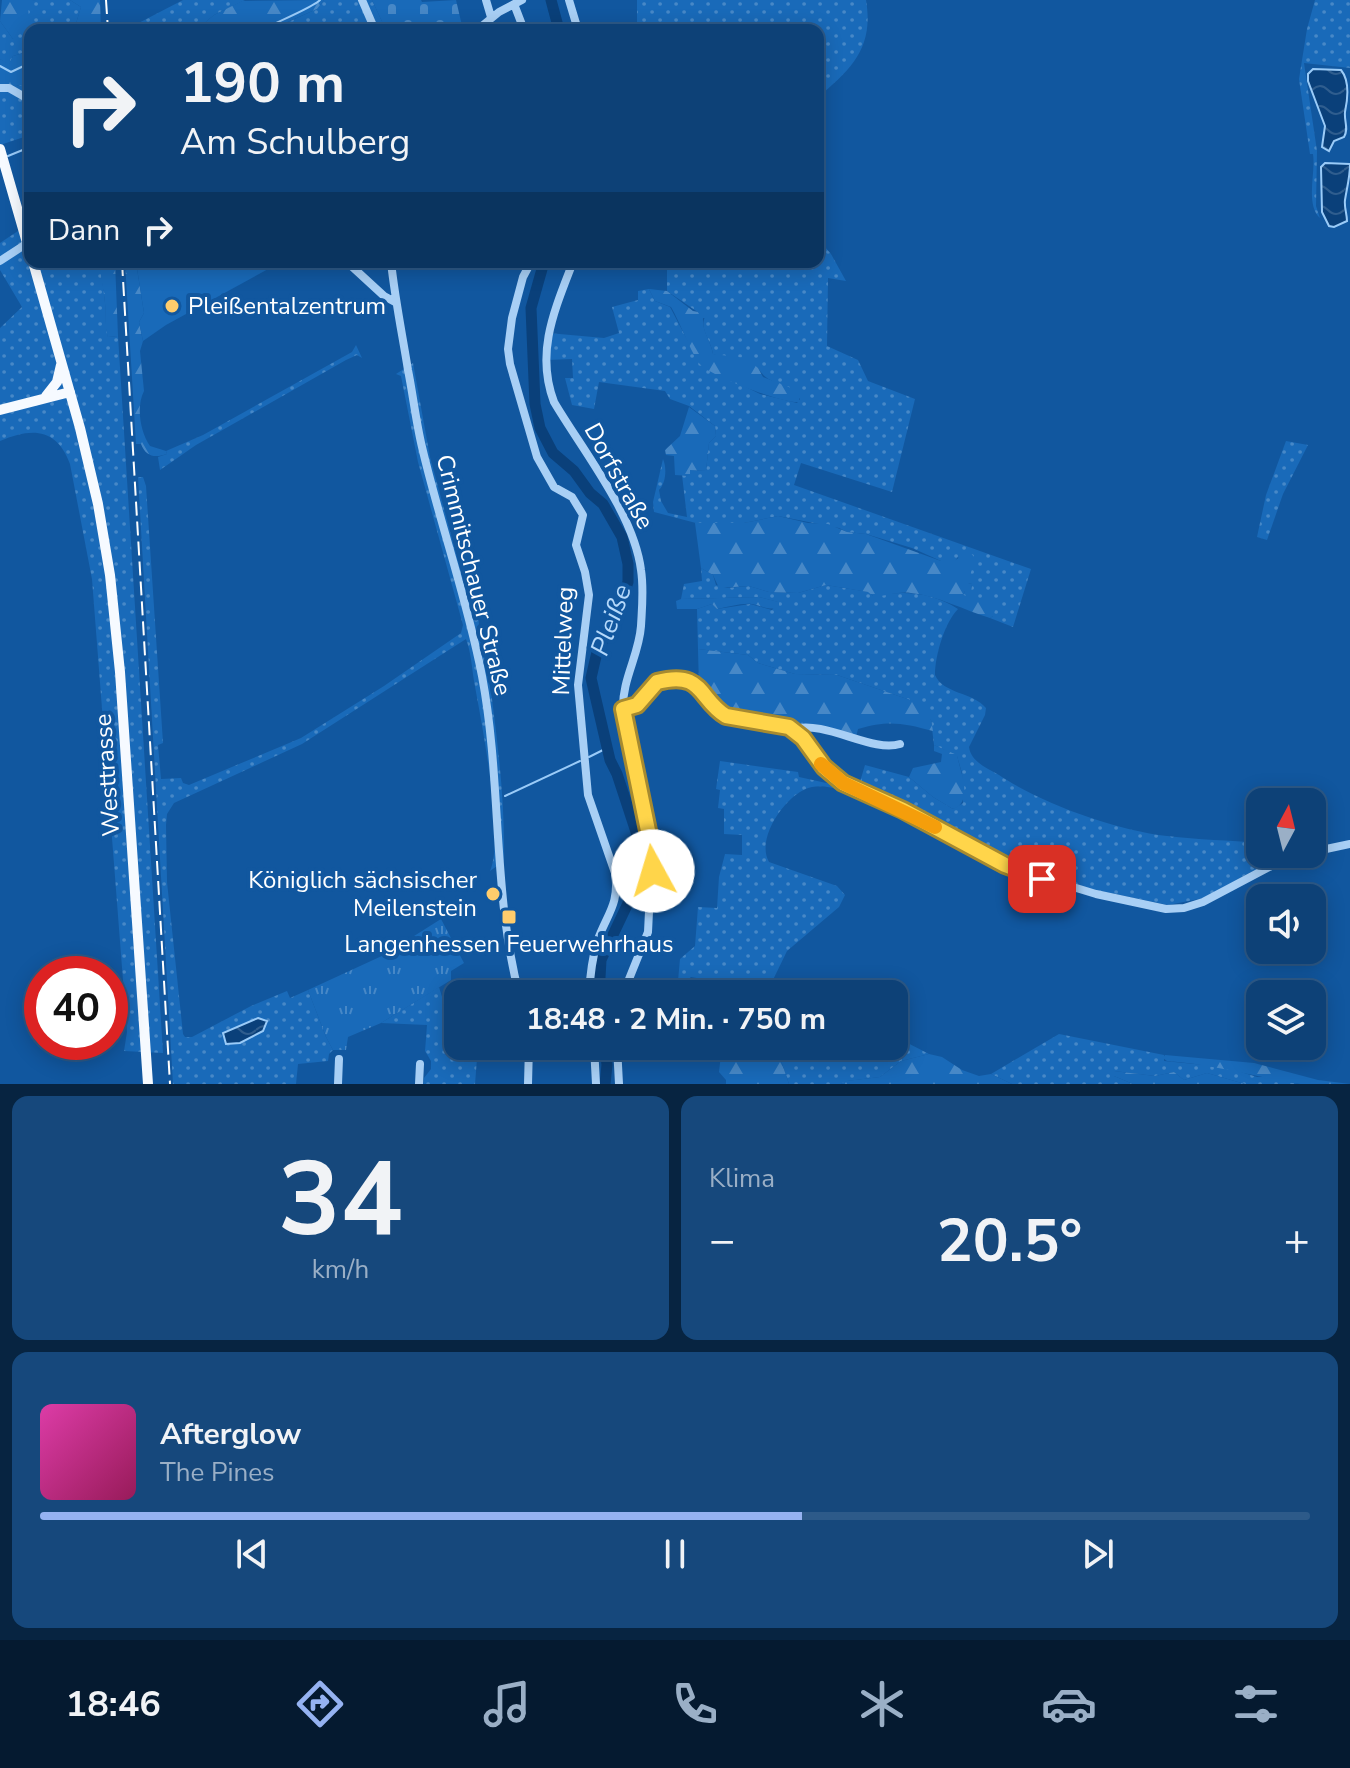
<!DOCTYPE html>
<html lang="de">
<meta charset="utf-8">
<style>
body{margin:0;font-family:"Nunito Sans",sans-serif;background:#16487c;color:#f1f3f6;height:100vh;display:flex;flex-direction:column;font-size:30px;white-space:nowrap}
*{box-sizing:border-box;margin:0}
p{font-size:26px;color:#9aafc6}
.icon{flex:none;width:44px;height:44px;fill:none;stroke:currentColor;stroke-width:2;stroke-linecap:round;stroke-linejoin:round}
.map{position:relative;height:1084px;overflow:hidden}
.details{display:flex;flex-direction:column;gap:12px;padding:12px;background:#072441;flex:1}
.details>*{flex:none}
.top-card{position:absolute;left:24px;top:24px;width:800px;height:244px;border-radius:16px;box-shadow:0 4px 20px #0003,0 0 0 2px #2d5a89;background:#0d4177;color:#f1f3f6;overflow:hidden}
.needle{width:52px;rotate:7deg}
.controls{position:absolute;left:1246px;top:788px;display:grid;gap:16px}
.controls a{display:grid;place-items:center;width:80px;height:80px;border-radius:16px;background:#0d4177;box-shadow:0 4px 20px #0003,0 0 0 2px #2d5a89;font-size:40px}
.speed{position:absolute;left:24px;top:956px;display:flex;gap:16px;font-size:40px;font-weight:700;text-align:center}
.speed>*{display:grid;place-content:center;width:104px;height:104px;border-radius:50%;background:#0d4177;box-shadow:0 4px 20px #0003,0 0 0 2px #2d5a89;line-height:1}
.speed .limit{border:12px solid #d22;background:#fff;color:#111}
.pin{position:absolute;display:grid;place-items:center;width:68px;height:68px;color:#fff;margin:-34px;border-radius:16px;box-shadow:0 4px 12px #0006}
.me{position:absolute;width:88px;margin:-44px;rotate:354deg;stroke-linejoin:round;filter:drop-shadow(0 0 6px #0008)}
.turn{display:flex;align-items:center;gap:28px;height:168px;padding:0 24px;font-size:36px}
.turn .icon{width:104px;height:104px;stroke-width:2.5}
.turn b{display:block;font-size:56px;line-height:68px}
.then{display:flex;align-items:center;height:76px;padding:0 24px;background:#0003;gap:16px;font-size:30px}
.big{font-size:60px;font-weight:700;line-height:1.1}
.details .card{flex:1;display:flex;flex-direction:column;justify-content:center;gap:12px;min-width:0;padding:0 28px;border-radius:16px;background:#16487c}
.details .dial{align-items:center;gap:0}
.dial b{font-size:104px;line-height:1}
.song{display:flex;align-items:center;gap:24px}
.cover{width:96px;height:96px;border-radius:12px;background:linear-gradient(135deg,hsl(320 70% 55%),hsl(330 70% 35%))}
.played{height:8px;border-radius:4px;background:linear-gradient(90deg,#95b2f1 60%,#2d5a89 60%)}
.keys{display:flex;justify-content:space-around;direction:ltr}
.heat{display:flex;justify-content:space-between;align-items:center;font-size:44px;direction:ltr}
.details .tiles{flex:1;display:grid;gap:12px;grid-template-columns:1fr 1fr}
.card:last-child{grid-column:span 2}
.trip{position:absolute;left:444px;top:980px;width:464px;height:80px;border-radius:16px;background:#0d4177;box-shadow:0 4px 20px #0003,0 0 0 2px #2d5a89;font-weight:700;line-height:80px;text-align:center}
.tabs{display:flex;height:128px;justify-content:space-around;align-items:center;background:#051a30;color:#9aafc6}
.tabs .icon{width:56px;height:56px}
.tabs .current{color:#95b2f1}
.tabs b{font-size:36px;color:#f1f3f6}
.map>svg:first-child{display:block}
</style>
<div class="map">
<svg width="1350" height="1084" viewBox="0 0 1350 1084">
<defs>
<pattern id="grass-dots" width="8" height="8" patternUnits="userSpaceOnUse" patternTransform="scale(2)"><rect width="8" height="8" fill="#196ab9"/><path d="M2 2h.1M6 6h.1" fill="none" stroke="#4788c7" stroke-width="1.8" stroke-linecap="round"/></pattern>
<pattern id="forest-firs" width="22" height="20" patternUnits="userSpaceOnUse" patternTransform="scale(2)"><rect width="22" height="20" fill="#196ab9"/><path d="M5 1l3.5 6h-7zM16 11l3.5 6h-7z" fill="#4788c7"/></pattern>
<pattern id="cemetery-stones" width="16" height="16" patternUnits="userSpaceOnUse" patternTransform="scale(2)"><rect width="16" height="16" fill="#196ab9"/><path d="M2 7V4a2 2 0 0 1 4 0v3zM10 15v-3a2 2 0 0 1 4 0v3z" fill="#4788c7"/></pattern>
<pattern id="park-tufts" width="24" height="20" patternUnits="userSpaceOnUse" patternTransform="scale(2)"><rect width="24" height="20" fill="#196ab9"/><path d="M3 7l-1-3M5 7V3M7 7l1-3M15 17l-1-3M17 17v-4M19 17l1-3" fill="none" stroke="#4788c7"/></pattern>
<pattern id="water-waves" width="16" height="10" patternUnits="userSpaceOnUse" patternTransform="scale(2)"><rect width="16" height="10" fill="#0a407a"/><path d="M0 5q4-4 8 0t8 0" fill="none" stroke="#2f5d8e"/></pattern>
</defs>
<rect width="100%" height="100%" fill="#11579f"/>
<path fill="url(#grass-dots)" d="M36,0H70L81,7L74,30H30V51L13,56L9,65L0,59V21L13,39L28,1Z
M183,0H245L214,15L196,30H191L184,24L176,30H112V28H129Z
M324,0H372L386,30H270L317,9Z
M637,0H866C874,47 852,69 818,97V30H637Z
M1315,0H1350V68L1304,63L1317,151L1316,206L1320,218C1305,204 1316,173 1313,154H1310L1299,79L1307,29Z
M30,83V135L0,145V84L16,86Z
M30,223V262H100C101,276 104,290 105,303C106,315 105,325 108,337L118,336L163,1053L124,1051L127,1032L92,579L70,464C57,428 32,427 0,441V328L22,307L0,270V243Z
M818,239L831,254L846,281L828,278L827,346L858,360L868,381L915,399L892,492L801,463L794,485L1031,569L1013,627L990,618L993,616L963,595L965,591L971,590L972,584L968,583L958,557L955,561H941L912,548L866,534L847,532L839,528L778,516L744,523H696L654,512L653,502L663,459C667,468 666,483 659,490L661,501L668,513L687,517L682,475L690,476V470L706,471L709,443L716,436L715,426L689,406L670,399L665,391L599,382L594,409L572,405L565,378H573L572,359L547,360L548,333L604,338L619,333L612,307L638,300V291L649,289L655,301L670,307L700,364L760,394L797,403L800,399C785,382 768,385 758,368L713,354C711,340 699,329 705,317L667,291V262H818Z
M356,345L362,358L357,355L346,360L196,445L160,470L158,457L167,454L166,451L203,435L352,352Z
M413,363L430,457L469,602L478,614C480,642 488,670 492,699C499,753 505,807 504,861L490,871C505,839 481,720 474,681C472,668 471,652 466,639L302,744L174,803L167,814L166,825L167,882L183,1034L185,1037H192L251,1006L287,991L290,998L308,990L326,1037L333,1050L329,1054L328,1061L298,1064L296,1084H173L138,477H143L146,486L163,743L158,745L161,779L181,778L183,783L189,785L301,738L384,686L461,633L463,625L418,462L401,376L396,374Z
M1286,441L1308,445L1283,494L1267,540L1257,537L1266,495Z
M701,568L713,575L716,585L727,588L749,586L769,592L798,593L826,585L869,592L873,596C903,590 932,592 958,609C945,622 935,655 935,675C943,694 973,692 986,708L985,715L969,747C971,762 987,768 999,775C1042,804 1116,830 1167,836C1198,840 1229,840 1260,843V854H1289L1249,873L1204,898L1168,905L1091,889L1004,861L909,809L859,785L865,765L909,777L933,797L953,809L963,803L962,773L957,756L934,745L931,720L910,700L837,675L795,674L758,663L748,655L698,649L697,609L712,604L717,609L750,604L772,610L778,602L759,597L681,599L684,584L702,581Z
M720,761L798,772L799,777L858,790L855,796C842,791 828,784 812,787C787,792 755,838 769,862L837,886L845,895L839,907L787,951L770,986L773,994H709L708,980L691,977L685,982L678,981L680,959L695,946L698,907L717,908L719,877L725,854L742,855V835L724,834V809L718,808L720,790L716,789Z
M439,987L453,1033H458V1046H478L475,1084H423L424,1078L431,1069V1061L425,1051L427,1025L381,1023Z
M1059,1034L1164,1055V1061L1225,1067L1257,1077H1269L1298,1084H1245L1207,1073L1184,1080L1174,1072L1155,1076L1114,1071V1076L1133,1084H1012L991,1074Z
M894,1036L929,1054L901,1061L880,1077L847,1081L841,1084H789L776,1046H894Z"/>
<path fill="url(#forest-firs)" d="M2,0H36L28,2L29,27L13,39L0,21Z
M70,0H100L101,30H74L81,7Z
M324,0L317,9L269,30H196L214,15L242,1Z
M30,51V83L16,86L0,84V59L9,64L13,56Z
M100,262H115L118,336L108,337C104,325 106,316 105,303C104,290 100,276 100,262Z
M125,262H136L144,313L139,322L143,341L140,351L144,391C136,406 140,432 150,446L166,451L167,454C155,458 146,457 141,444H136Z
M649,289L667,291L693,311L714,315V319L703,318C702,332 711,341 713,354L746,358L758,368L763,377L789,387L799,394V402C784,404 710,376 700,364C691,353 680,322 671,307L655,301Z
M689,407L715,426L716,436L709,443L706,471L690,470V476L675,475L674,456L666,455L665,450L680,436Z
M778,516L808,523L828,524L847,532L866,534L941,561H954L969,551L975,558L968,583L972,584L971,591H965L963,595L993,601L996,607L993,616L990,618C964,610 938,596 911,593C897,591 886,597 873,596L868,592L826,585L798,593L769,592L749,586L719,588L713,575L701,568L695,523H744Z
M759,597L779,602V607C770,611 762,606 752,604C740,603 729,607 717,609L712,604L697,609H677L676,601L681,599Z
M698,649L748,655L758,663L795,674L837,675L922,704L931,720L933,731C903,723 888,720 858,729L856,737L726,715L699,686Z
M934,745L957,755C960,771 974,802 953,809L933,797L909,777L913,768L941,762L942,754L934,751Z
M722,1046H732L745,1057L751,1055L758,1046H776L789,1084H726V1080L719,1072Z
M929,1054L942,1057L962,1070L979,1076L991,1074L1012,1084H841L846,1081L880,1077L901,1061Z
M1165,1055L1254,1063L1318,1080L1350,1084C1334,1084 1316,1084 1300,1084C1255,1077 1212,1064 1167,1061L1163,1058Z
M1114,1071L1155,1076L1174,1072L1184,1080L1207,1073L1245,1084H1133L1114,1076Z"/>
<path fill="url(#cemetery-stones)" d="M372,0H421L422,2L456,0L463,30H386Z"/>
<path fill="url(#park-tufts)" d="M441,919L464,963L451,971V980L381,1023L348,1037L346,1050H333L326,1037L308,990L384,955Z"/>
<path fill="#196ab9" d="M136,262H281L166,325L143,341L139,322L144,313Z"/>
<path fill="url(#water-waves)" stroke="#9acbf8" stroke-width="2" d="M1313,69L1341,70C1350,81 1348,98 1345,112C1344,122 1349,128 1344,137L1334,141L1329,151L1322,147L1325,126L1308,81V74Z
M1325,163L1350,164C1350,177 1347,187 1345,200C1344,207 1347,214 1347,221L1334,227L1329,226L1322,212L1321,167Z
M258,1018L267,1021L263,1031L240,1043L226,1044L223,1033Z"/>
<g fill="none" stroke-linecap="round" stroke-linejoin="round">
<path stroke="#9acbf8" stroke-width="2" d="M262,30C276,22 312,8 320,0
M0,66L11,72L30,63
M8,156L30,147
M589,757L607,748
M505,796L580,761"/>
<path stroke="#0a407a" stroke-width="11" d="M551,0L559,30
M544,262L531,308L535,404L540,428L553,453L574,471L590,493L603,504L622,537L628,564V582L616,614L597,652L591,678L610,760L617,774L642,850L641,865L630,899L601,960L599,994
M605,1084L607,1065L605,1046"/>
<path stroke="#a8cff5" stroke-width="8" d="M362,0L375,30
M486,0L491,17
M569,0L578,30
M514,4L524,30
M477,30L499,12L522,0
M0,88H9L30,100
M0,261L29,242
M347,262L384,296L395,302
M391,262C395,299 402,333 408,370C413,395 416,422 422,447C440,524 467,598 482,676C502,782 492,889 519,994
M531,262L523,277L512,318L508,349L510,364L537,457L554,487L572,497L583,515L576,545L585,572L589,595L578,685L588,795L615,873C620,905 606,915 597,942C592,959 590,977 589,994
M573,262C555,309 535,352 554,402C583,451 634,514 641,570C644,589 642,607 641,626C639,655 622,680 623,709L652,850L648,932L623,994
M623,709L637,705L660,680L681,681L695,685L726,716L789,727L803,738L824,767L848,785L903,810L1014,869L1096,894L1166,909L1184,908L1203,902L1275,864L1300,854
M793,729C826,720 872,753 900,744
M1312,852L1350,844
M594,1046L596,1084
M617,1046L619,1084
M338,1084L339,1059
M419,1084L420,1064
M528,1084L529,1046"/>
<path stroke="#f6faff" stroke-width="10" d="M33,262L80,428L98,504L110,575L120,672L148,1084
M46,396L57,382L61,365
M0,410L70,392"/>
<path stroke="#fff" stroke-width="2" stroke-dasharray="14 6" stroke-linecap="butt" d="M106,0L108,30
M122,262L170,1084"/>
<path stroke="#f6faff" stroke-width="10" d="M0,149L30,253"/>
</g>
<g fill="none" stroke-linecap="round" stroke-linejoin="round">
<defs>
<path id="route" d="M653,871L652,850L623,709L637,705L657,682C704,670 698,699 726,716L789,727L803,738L824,767L843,783L903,810L1005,865L1042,879"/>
</defs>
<use href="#route" stroke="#a68a30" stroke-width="20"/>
<use href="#route" stroke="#ffd54a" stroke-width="14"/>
<path stroke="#f59e0b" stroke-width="14" d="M821,764L843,783L935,827"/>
</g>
<g fill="#ffcc6c" stroke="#11579f" stroke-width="3">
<circle cx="172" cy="306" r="8"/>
<circle cx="493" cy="894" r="8"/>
<rect x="501" y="909" width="16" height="16" rx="4"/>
</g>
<g text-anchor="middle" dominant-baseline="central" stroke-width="8" stroke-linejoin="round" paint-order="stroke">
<g font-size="24" fill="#fff" stroke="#11579f" text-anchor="start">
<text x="188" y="306">Pleißentalzentrum</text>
<text x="477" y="880" text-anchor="end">Königlich sächsischer<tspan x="477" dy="28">Meilenstein</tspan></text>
<text x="509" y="944" text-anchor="middle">Langenhessen Feuerwehrhaus</text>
</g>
<g font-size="24" fill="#fff" stroke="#11579f">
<text transform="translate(619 476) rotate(61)">Dorfstraße</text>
<text transform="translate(474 575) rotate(76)">Crimmitschauer Straße</text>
<text transform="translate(563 641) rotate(-88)">Mittelweg</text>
<text transform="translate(107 775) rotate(-94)">Westtrasse</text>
</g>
<g font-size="26" font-style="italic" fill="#b5d9fb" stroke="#11579f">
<text transform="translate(611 620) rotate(-70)">Pleiße</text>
</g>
</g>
</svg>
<div class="controls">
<a><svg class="needle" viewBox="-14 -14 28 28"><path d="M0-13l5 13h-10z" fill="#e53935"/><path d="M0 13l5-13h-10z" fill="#9aafc6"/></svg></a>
<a><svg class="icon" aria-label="sound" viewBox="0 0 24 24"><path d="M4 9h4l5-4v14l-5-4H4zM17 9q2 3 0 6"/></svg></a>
<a><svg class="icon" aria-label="layers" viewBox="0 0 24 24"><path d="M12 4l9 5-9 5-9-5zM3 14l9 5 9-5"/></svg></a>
</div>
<div class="speed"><div class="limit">40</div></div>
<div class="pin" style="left:1042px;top:879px;background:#d93025"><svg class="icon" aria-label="arrive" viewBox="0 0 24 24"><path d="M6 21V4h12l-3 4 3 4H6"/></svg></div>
<svg class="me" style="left:653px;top:871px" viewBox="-20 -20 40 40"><circle r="19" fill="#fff"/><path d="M0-13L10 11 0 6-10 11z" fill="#ffd54a"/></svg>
<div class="trip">18:48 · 2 Min. · 750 m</div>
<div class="top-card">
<div class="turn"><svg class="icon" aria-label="right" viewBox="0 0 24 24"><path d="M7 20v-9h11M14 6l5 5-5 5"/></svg><div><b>190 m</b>Am Schulberg</div></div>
<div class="then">Dann<svg class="icon" aria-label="right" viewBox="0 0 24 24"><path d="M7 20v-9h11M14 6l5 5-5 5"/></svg></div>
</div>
</div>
<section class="details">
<div class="tiles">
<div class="card dial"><b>34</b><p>km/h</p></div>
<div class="card"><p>Klima</p>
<div class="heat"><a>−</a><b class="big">20.5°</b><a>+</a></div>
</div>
<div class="card">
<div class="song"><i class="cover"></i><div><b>Afterglow</b><p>The Pines</p></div></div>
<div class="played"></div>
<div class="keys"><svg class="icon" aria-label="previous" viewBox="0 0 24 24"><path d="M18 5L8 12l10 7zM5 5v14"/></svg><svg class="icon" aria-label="pause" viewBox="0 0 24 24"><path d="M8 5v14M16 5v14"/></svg><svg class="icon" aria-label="next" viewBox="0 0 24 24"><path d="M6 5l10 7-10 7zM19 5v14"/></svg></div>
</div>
</div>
</section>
<nav class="tabs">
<b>18:46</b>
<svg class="icon current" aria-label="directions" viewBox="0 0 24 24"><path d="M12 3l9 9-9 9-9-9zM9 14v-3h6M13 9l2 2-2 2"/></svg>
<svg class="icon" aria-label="music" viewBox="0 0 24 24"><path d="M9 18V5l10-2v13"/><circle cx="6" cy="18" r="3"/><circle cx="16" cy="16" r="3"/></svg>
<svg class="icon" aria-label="phone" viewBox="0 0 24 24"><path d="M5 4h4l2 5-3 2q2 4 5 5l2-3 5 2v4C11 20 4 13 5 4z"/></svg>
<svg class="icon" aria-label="climate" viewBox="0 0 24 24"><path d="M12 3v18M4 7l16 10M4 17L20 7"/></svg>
<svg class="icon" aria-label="car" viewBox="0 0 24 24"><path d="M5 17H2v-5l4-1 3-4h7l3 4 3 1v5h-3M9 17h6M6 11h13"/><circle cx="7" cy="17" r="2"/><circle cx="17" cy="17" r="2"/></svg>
<svg class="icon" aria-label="filters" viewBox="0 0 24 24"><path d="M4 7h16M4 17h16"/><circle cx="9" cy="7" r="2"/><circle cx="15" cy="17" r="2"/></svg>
</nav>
